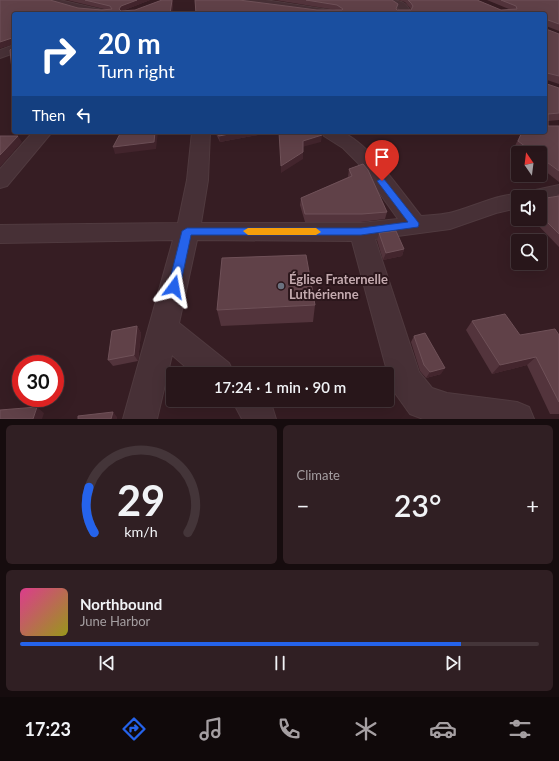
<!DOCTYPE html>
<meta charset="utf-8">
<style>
body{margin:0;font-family:Lato,sans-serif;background:#301f23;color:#f1f3f6;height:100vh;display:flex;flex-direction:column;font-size:15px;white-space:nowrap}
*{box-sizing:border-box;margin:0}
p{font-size:13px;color:#a59fa2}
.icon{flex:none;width:22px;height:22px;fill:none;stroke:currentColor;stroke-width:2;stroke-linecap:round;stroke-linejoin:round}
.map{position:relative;height:419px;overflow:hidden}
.drawer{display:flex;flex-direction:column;gap:6px;padding:6px;background:#160c0e;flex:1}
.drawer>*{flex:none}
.hud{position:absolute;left:12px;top:12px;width:535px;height:122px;border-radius:4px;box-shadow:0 4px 16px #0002,0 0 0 1px #443539;background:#1a4fa0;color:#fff;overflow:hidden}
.needle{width:26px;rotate:346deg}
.controls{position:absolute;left:511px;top:146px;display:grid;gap:8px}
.controls a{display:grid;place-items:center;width:36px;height:36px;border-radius:4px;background:#28161a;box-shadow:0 4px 16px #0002,0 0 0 1px #443539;font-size:20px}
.speed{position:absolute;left:12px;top:355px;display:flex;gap:8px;font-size:20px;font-weight:700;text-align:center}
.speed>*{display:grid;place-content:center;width:52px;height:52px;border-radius:50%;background:#28161a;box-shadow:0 4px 16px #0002,0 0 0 1px #443539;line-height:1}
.speed .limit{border:6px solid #d22;background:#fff;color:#111}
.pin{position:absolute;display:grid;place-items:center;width:34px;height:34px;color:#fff;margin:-41px -17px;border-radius:50% 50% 50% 0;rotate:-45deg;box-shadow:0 0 4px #0007}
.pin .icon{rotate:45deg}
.me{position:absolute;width:44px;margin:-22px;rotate:13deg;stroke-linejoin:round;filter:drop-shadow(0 0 3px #0008)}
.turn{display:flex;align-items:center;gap:14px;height:84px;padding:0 20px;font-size:18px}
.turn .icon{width:52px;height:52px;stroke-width:2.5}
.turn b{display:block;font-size:28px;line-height:34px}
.then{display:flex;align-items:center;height:38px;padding:0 20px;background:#0003;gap:8px;font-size:15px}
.big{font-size:30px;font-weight:600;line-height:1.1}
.drawer .widget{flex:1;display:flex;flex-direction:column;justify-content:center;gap:6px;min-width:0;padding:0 14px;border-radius:6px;background:#301f23}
.drawer .dial{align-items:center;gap:0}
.dial svg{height:104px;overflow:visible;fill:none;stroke:#443539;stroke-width:7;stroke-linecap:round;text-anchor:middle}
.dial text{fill:#f1f3f6;stroke:none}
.song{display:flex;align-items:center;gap:12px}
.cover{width:48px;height:48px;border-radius:6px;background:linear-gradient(135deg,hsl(330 70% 55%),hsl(60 70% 35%))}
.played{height:4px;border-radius:2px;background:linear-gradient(90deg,#2563eb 85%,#443539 85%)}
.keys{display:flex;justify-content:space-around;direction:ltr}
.heat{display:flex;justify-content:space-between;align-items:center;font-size:22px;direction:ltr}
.drawer .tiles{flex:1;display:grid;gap:6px;grid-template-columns:1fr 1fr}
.widget:last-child{grid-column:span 2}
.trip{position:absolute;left:166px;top:367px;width:228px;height:40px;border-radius:4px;background:#28161a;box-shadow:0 4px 16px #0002,0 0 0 1px #443539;font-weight:600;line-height:40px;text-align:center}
.tabs{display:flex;height:64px;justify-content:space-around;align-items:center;background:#10090a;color:#a59fa2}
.tabs .icon{width:28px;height:28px}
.tabs .selected{color:#2563eb}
.tabs b{font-size:18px;color:#f1f3f6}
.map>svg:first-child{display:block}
</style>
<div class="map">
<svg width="559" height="419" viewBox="0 0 559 419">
<rect width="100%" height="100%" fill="#361d23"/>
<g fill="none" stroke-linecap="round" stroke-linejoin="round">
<defs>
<path id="street" d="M47,0H60L111,12L112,14C90,14 69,11 49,2Z
M231,0H265L336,11L341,14H317L236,3Z
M387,0C397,0 407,1 410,12L409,14H396L399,9Z
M14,45V53L0,58V50Z
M33,132H52L7,186L0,188V169Z
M192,132H210L208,180L201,223H361L398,219L358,163L343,148L324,136L321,132C328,132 337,130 343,133C369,143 403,194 421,216C430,215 440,215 449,213C469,209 505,190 524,195L526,192L559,185V199L540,203V197H518V208L496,213L450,229L375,239L419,372L432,388L447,393L517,402L529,407L534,419H423L410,414L395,393L390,382L352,241L197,240L179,323L229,363L234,374H194L172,355L157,419H123L173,240L0,243V225L178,223L187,180Z
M232,400H270L276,419H242Z"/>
</defs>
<use href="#street" stroke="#503a3f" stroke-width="2"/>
<use href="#street" fill="#473036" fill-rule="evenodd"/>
</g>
<path fill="#53343c" d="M0,0H50L78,8L102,10H108L67,0H150L122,11L135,10L162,0H173L172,14H14V74L12,70L10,50L13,47V44L0,48Z
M195,0L317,10H338H336L275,0H392L397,10H411L410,8L405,2L398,0H477L501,10H511L487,0H559V31L546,26V29L559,34V84L547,80V84L559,88V120L548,121V126H559V182L540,167V153H521L514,148L521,133L519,132H545V14H196Z
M215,132H274L220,142Z
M349,169L387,212L385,219L361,222H305L300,205L301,198L348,177Z
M558,194H559V247L532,219H540V199L557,196Z
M379,233L404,249L402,256L383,260L377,240Z
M315,305L313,322L221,326L217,310Z
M472,321L520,335H559V414H550L527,365L492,374L466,330Z
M137,326L141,333L138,361L113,366L108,360Z
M414,336L441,374L426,378L420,371L411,342Z"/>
<path fill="#43252d" d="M137,0H150L122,11L121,14L119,9L121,6Z
M172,0H173L172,14H170Z
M12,38L14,44L0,48V42Z
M155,132H158L156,149L115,154L113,147Z
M239,132H274L220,142L219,136Z
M322,135L321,142L302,147L303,141Z
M18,136L22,142L0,167V155Z
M303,152V159L281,173V166Z
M404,249L402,256L383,260L386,253Z
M137,326L141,333L138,361L134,355Z
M536,357L527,365L492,374L500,365Z
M445,368L441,374L426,378L430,372Z
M37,407L44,413L42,419H33Z
M113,412L117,417V419H111Z"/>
<path fill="#604148" stroke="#6f5158" d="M0,0H50L78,8L102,10L112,9L110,6L85,0H137L121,6L119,9L121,11L135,10L162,0H172L170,14H14V70H12L10,50L13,47L12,38L0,42Z
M195,0H239L317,10H342L343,9L337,5L306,0H392L398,4L396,9L397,10H411L413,6L411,3L408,0H477L501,10L517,9L516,6L501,0H559V24L548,20L546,22V29L559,34V76L547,73V84L559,88V113L548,114V126H559V171L540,157V153H534L518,141L522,132H545V14H218L217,13L216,14H196Z
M121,132H155L154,142L113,147Z
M217,132H239L219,136Z
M279,132H318L322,135L303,141V152L281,166Z
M0,136H18L0,155Z
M363,164L368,170L387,212L362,214H305L301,198L352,176L349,169Z
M559,196V234L540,215V199Z
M396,231L404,249L386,253L379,233Z
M306,255L315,305L217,310L222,258Z
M505,314L520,335L555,329L559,335V402L536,357L500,365L472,321Z
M137,326L134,355L108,360L112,331Z
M425,333L445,368L430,372L424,365L414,336Z
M37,407L33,419H0V410Z
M113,412L111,419H78V416Z"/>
<path fill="#2563eb" stroke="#184099" d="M382,178L384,179L418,222L419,224L418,227L361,235H191L180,287L178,290L174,292L170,290L168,287L182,231L187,228H361L408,222L377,181Z"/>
<path fill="#f59e0b" d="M248,228H316L321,232L316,235H248L243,231Z"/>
<circle fill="#6b7280" stroke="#2b161b" stroke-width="1.5" cx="281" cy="286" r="4"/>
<g text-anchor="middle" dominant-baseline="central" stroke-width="4" stroke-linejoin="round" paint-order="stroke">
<g font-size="13" font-weight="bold" fill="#c4aaaf" stroke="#2b161b" text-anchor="start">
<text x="289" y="279">Église Fraternelle<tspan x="289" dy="15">Luthérienne</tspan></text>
</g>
</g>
</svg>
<div class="controls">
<a><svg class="needle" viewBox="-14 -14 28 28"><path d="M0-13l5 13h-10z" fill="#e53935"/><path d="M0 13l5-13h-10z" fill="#a59fa2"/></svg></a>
<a><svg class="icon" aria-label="sound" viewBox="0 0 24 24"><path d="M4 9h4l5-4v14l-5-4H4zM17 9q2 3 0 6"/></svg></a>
<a><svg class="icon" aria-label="search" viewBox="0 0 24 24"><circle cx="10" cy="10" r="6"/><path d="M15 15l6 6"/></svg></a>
</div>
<div class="speed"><div class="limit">30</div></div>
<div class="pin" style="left:382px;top:181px;background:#d93025"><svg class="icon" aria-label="arrive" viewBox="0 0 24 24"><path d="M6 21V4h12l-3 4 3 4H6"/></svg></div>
<svg class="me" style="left:174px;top:287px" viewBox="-20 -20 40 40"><path d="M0-17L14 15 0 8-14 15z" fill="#2563eb" stroke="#fff" stroke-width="4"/></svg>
<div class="trip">17:24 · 1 min · 90 m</div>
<div class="hud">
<div class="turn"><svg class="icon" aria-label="right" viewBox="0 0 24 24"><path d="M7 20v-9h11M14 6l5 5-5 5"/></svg><div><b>20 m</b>Turn right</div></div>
<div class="then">Then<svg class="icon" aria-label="left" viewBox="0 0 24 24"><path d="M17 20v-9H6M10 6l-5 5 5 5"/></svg></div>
</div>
</div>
<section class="drawer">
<div class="tiles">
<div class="widget dial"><svg viewBox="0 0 100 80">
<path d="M14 69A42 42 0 1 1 86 69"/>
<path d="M14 69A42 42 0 0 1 10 34" stroke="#2563eb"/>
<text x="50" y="56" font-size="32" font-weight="700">29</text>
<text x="50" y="72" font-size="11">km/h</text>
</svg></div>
<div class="widget"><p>Climate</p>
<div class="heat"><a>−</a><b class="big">23°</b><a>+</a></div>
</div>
<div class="widget">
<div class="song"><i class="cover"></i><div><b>Northbound</b><p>June Harbor</p></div></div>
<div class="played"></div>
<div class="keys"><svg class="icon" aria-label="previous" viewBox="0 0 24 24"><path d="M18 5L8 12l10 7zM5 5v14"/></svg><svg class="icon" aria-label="pause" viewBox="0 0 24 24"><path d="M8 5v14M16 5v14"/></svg><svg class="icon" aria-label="next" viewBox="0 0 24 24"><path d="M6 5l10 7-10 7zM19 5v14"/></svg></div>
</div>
</div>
</section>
<nav class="tabs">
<b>17:23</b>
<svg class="icon selected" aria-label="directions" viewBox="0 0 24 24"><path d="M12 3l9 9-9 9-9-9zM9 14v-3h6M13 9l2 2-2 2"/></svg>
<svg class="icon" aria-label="music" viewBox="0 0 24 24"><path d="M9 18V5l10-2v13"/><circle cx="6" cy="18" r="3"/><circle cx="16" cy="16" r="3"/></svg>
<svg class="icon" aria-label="phone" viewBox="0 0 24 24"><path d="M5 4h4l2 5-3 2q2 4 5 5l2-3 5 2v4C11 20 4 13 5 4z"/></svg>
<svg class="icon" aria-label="climate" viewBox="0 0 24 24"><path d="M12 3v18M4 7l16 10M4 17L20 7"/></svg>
<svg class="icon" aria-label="car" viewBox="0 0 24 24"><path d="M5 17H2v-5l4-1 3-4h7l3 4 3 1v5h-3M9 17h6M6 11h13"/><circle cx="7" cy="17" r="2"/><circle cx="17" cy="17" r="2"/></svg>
<svg class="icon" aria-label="filters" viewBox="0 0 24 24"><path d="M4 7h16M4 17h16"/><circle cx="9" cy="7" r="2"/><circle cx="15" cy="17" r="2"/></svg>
</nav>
